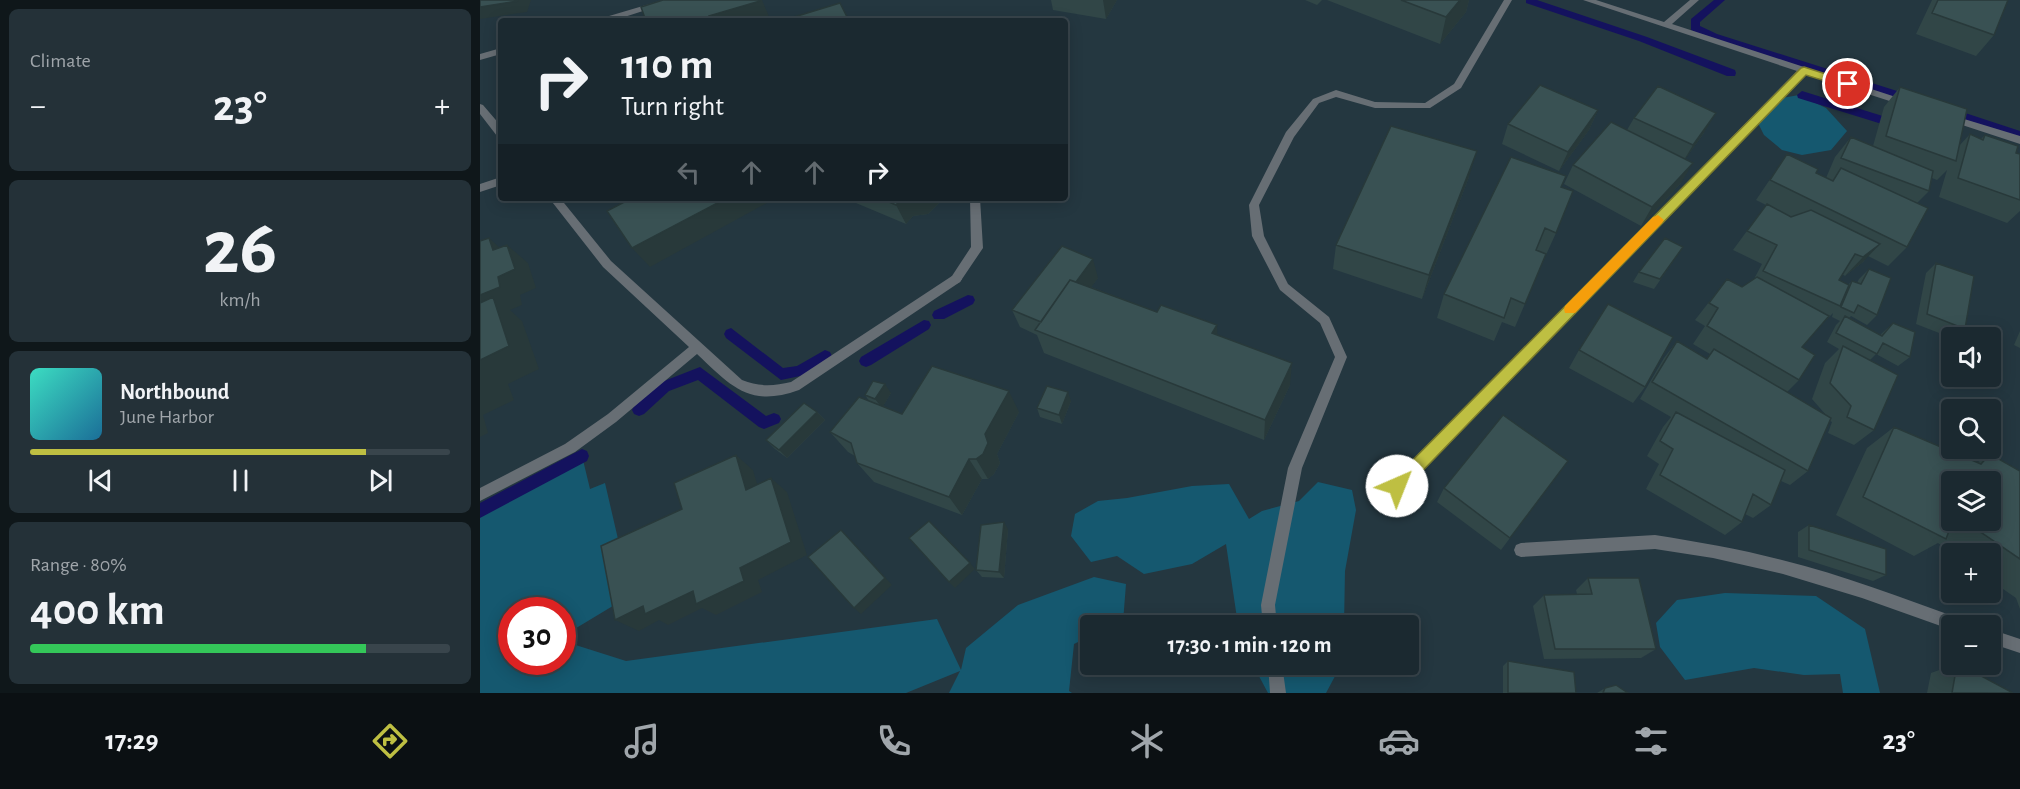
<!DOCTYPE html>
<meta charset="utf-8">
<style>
body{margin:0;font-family:"Alegreya Sans",sans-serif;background:#243138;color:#f1f3f6;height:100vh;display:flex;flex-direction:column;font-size:22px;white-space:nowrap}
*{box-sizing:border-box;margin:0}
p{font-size:20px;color:#a0a6ab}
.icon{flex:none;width:33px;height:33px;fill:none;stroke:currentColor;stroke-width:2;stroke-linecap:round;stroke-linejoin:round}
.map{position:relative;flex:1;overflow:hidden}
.side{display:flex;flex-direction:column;gap:9px;padding:9px;background:#0f171a;width:480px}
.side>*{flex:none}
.hud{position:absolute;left:18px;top:18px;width:570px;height:183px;border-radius:6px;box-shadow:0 3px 15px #0003,0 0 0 2px #39454c;background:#1b2930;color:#f1f3f6;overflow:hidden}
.buttons{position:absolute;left:1461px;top:327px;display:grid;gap:12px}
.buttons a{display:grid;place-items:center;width:60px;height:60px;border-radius:6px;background:#1b2930;box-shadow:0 3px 15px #0003,0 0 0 2px #39454c;font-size:30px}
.speed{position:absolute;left:18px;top:597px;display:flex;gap:12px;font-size:30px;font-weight:700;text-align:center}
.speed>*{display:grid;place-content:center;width:78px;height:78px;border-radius:50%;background:#1b2930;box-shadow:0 3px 15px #0003,0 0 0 2px #39454c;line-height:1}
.speed .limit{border:9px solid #d22;background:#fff;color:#111}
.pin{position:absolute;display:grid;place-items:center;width:51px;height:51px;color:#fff;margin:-26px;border:3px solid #fff;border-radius:50%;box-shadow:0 2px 6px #0007}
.me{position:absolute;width:66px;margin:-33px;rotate:44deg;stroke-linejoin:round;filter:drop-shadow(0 0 4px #0008)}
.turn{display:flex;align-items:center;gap:21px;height:126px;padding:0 24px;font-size:27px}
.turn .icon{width:78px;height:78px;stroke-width:2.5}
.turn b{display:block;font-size:42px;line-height:51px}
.lanes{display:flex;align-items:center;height:57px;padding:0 24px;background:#0003;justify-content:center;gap:30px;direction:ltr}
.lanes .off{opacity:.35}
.big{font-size:45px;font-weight:700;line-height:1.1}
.side .tile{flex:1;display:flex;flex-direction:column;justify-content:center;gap:9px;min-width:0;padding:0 21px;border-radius:9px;background:#243138}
.side .dial{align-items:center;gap:0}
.dial b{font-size:78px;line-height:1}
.song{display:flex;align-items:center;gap:18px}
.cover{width:72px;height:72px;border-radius:9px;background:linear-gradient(135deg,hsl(170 70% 55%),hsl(200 70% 35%))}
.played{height:6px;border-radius:3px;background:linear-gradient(90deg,#bebf42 80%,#39454c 80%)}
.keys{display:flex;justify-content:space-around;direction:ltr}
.heat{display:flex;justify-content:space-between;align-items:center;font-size:33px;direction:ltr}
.charge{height:9px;border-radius:4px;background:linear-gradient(90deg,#34c759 80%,#39454c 0)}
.trip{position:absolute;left:600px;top:615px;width:339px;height:60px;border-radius:6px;background:#1b2930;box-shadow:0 3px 15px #0003,0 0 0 2px #39454c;font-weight:700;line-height:60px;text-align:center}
.dock{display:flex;height:96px;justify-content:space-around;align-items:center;background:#0b1013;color:#a0a6ab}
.dock .icon{width:42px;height:42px}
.dock .active{color:#bebf42}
.dock b{font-size:27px;color:#f1f3f6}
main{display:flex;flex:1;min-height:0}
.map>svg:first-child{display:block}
</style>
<main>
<section class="side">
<div class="tile"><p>Climate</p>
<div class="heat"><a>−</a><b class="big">23°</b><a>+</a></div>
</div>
<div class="tile dial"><b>26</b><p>km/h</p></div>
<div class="tile">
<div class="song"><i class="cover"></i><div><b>Northbound</b><p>June Harbor</p></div></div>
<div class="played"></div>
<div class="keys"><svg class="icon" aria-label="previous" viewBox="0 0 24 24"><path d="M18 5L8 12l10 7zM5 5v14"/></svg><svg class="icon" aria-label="pause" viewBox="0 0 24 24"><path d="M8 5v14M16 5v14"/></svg><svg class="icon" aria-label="next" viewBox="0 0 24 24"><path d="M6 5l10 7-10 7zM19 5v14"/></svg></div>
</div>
<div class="tile"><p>Range · 80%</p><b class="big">400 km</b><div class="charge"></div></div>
</section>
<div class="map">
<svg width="1540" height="693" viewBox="0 0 1540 693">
<rect width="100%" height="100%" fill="#243740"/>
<path fill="#15586f" d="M1319,95L1346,108L1367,131L1351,150L1322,155L1302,150L1284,135L1277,121L1302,98Z
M103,460L110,489L125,483L151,595L83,636L82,610H32V662H82L83,641L146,661L457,619L481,670L486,648L538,605L614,577L646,584L643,622L635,625L610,626V636L594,644L589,691L592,693H469L480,671L426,693H0V517Z
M838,482L872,490L876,510L865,571L864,625H758L746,544L712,564L664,574L637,556L611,562L591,536L595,514L618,501L647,498L712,486L749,484L769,519L782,511L819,501Z
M1245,593L1336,596L1385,629L1400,693H1363L1360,674L1324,675L1274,668L1205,680L1180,647L1176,623L1197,600Z
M773,665H861L846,693H788Z"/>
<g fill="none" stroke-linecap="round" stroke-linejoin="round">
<path fill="#14125e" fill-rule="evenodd" d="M1046,0H1057L1167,37L1255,70L1256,73L1255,76H1247L1159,41L1046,3Z
M1234,0H1245L1220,22V26L1237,34L1436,97L1437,100L1436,103H1428L1229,38L1211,30V19Z
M1322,91L1422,122L1424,125L1418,129L1318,98L1317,95Z
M1470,108L1540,131V139L1466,115L1464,112Z
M488,295L493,296L495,300L493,304L464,319H454L452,315L454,311Z
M444,320L449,321L451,325L449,329L391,365L386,367L381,365L379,361L381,357Z
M251,328L303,368L317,366L345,350L350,352L352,356L350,360L325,375L301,380L246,338L244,334L246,330Z
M220,367L286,416L294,413L299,415L301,419L299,423L284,429L279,427L218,380L189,391L164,414L159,416L154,414L152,410L154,406L179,383Z
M102,449L107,451L109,456L107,461L0,518V503Z"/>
<path fill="#676e74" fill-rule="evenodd" d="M490,198H500L503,248L480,282L476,284L470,279L491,247Z"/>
<path fill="#676e74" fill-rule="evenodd" d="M183,0H197L132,21H117L119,19Z
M1024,0H1032L981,88L950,108H895L856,97L839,103L814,137L779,205L784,236L808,284L849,317L867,357L822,468L795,605L797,626H783L781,605L808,468L855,357L840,323L800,290L772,236L769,205L806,132L833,99L856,90L895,102L945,103L974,84Z
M1103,0H1116L1184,22L1210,0H1219L1192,24L1428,101L1430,103L1425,106L1326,74L922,490L917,492L912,490L910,486L912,482L1317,71Z
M21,48V54L0,60V54Z
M0,104L3,105L21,126V137L17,136L0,114Z
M1471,115L1540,136V144L1467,120L1466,118Z
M21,177V185L0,192V184Z
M69,198H80L131,261L262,380C279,387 294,386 311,382L472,276H480L482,279L480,282L319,390C269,408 251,386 217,354L136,422L95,452L0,501V488L85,444L128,414L209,347L123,267Z
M1175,535C1218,542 1260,549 1302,560C1363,575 1422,598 1481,619L1486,621L1488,626H1472V630L1382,598L1303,574L1233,558L1175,549L1041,557L1036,555L1034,550L1036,545L1041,543Z
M1510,629L1540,639V653L1510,643Z
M788,664H802L806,693H790Z"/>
</g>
<path fill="#314647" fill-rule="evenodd" d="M571,0H637L626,19L573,10Z
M825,0H842L837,5Z
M847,0H989L986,12L960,44Z
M1452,0H1528L1514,35L1496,56L1436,34Z
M1420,87L1479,146L1490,134L1501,139L1505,135L1536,153L1540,154V211L1527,223L1459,197L1467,170L1457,180L1452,178L1449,191L1437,203L1427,247L1408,266L1388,256L1383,262L1365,276L1362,274L1359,280L1368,285L1372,281L1377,283L1379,279L1389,269L1397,315L1387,325L1371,316L1369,318L1400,335L1413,323L1430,357L1418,366L1396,354L1390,360L1394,430L1374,445L1348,433L1352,422L1350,421L1328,471L1310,485L1301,481L1291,505L1273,518L1265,514L1262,522L1245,535L1166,489L1179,464L1167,456L1183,427L1191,417L1160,399L1184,358L1197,341L1226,359L1230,354L1213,344L1225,326L1215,320L1247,279L1262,287L1274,279L1282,264L1253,250L1286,205L1276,200L1307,154L1336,173L1346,178L1355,157L1371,137L1393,146L1404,107ZM1353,313L1352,317L1360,321L1356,325L1347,342L1359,349L1345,363L1332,399L1346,415L1307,392L1319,380L1322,347L1342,324Z
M1118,110L1109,130L1079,171L1022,144L1028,124Z
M1154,118L1224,133L1205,159L1201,183L1161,226L1084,184L1093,165L1147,130Z
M989,177L942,299L853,269L856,245Z
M1082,187L1076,233L1065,257L1035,327L1022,322L1014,341L957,318L964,294Z
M373,198H463V199L448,214L433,216L426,224L376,203Z
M1203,247L1174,289L1153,282L1159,272Z
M1456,263L1485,329L1475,338H1472L1436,324L1446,273Z
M618,278L611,287L677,312L737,325V335L810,385L784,440L564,353L557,335L540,327L532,310Z
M1540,331V348L1534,345Z
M1099,350L1165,387L1153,403L1089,368Z
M411,393L403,406L422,414L539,412L517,454L520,463L514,474L508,479H502L482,515L394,482L377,463L375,456L368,452L350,432L389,401L385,395Z
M591,401L582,424L560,417L557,408Z
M337,412L345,420L307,458L295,449L286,440Z
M1414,427L1498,462L1510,454L1540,471V609L1536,598L1510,580V554H1473L1458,543L1434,556L1356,515L1387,448ZM1472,482L1510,520H1472Z
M1077,475L1021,550L957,502L964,488Z
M1329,525L1406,575L1393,581L1318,557V532Z
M528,529L524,578L502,577L496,570Z
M1108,578L1176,649L1161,658L1064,659L1053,606L1064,595L1097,594L1096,590Z
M1028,661L1096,693H1023V666Z
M1476,664H1479L1533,693H1447L1451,673Z
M1125,688L1148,693H1117Z"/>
<path fill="#28393a" d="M38,0H51L47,12L0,19V7Z
M280,0H282L291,21H232L229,16Z
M623,0H637L626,19Z
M980,0H989L986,12L960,44L966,17Z
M1118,110L1109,130L1079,171L1088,152Z
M1236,113L1224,133L1201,165L1213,145Z
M997,151L989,177L942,299L949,275Z
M1213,163L1201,183L1161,226L1172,207Z
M247,198H296L170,267L152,248Z
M422,198H463V199L448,214L433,216L426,224L416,205Z
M9,238L30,257L13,250Z
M1400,244L1383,262L1365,276L1383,257Z
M27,245L48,263L56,288L40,295L42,305L30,310L42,321L59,369L28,384L34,400L3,415L8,433L0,437V295L18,277Z
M613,259L618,278L575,337L566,324Z
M737,325L738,349L732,333Z
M812,363L810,385L784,440L785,420Z
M405,384L411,393L402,408L395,399Z
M529,391L539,412L517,454L520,463L514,474L508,479L496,459L505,434Z
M588,392L591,401L582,424L579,415Z
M337,412L345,420L307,458L299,450Z
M256,455L273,470L283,504L266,490Z
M489,459L502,479L482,515L469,497Z
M291,478L307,492L327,555L278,580L282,592L236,615L222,608L188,625L179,620L159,631L135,620L163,606L260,568Z
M524,522L528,529L524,578L519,572Z
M361,530L368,537L412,585L381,614L374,608Z
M490,563L495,569L475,588L469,582Z"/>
<path fill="#395153" stroke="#28393a" stroke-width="1.5" d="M0,0H38V1L0,7Z
M183,0H280V1L229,16L232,21H166L161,7Z
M921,0H980L966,17Z
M1458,0H1528L1514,35L1452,13Z
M360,3L369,21H301Z
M1060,85L1118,110L1088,152L1028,124Z
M1178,86L1236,113L1213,145L1154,118Z
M1420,87L1487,109L1476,161L1406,136Z
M1131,122L1213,163L1172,207L1093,165Z
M911,126L997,151L949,275L856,245Z
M1490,134L1503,140L1505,135L1538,146L1536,153L1540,154V200L1478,178Z
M1371,137L1453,171L1449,191L1361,158Z
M1307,154L1338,169L1336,173L1353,181L1361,168L1448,208L1427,247L1290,180Z
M1031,157L1086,176L1081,187L1093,191L1076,233L1065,228L1056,250L1066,254L1045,304L1031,298L1024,318L964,294Z
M152,198H247L152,248L127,211Z
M400,198H422L416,205Z
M1287,204L1311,217L1331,210L1400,244L1383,257L1375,254L1359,280L1369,285L1360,306L1283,271L1297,245L1267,231Z
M9,238L13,250L27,245L35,269L18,277L20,287L0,295V241Z
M1185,238L1203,247L1180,279L1159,272Z
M582,246L613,259L596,282L590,280L561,322L532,310Z
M1456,263L1494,276L1485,329L1447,314Z
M1389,269L1411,278L1397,315L1378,305L1374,313L1361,307L1372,281L1381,284Z
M1277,277L1349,316L1322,347L1335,355L1319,380L1227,326L1238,308L1229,303L1247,279L1262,287Z
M590,280L677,312L681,305L737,325L732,333L812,363L785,420L555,330Z
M13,297L29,346L0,360V303Z
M1128,304L1193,337L1165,387L1099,350Z
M1365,316L1402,336L1413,323L1435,332L1430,357L1403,343L1397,354L1356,333Z
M1197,341L1227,359L1234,349L1351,418L1328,471L1172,382Z
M1363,346L1418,375L1394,430L1367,417L1371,406L1350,383Z
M452,366L529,391L505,434L508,443L503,454L496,459H489L469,497L377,463L371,443L350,432L379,397L422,414Z
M393,381L405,384L395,399L385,395Z
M567,386L588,392L579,415L557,408Z
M324,403L337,412L299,450L286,440Z
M1196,412L1305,470L1291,505L1273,494L1262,522L1180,475L1193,449L1180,441Z
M1023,415L1088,461L1030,538L964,488Z
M1414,427L1501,464L1510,454L1540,471V559L1483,520H1510V482H1472V520H1473L1466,539L1383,497Z
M256,455L266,490L291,478L311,542L260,568L264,581L216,604L213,591L165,614L163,606L135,620L121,546L202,509L194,483Z
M449,521L490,563L469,582L429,538Z
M524,522L519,572L496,570L501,525Z
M1329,525L1406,549V575L1329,550Z
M361,530L405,578L374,608L328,557Z
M1108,578H1159L1176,649H1075L1064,595L1112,594Z
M1028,661L1094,672L1096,693H1028Z
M1477,664H1479L1533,693H1472Z
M1136,685L1148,693H1123L1125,688Z"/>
<path fill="#bebf42" stroke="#7c7c2b" stroke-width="1.5" d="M1324,67L1371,82L1373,84L1368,88L1326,75L923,491L917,493L912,491L910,486L912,481L1321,68Z"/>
<path fill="#f59e0b" d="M1178,215L1184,220L1182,223L1095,313H1085L1084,309L1085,306L1173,217Z"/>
</svg>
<div class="buttons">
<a><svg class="icon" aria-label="sound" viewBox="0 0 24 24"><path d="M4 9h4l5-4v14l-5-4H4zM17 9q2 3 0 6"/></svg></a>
<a><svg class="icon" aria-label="search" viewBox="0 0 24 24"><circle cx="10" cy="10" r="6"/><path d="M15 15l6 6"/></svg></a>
<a><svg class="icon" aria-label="layers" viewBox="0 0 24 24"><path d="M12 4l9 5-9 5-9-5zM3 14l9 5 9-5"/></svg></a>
<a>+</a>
<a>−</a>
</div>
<div class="speed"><div class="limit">30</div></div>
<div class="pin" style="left:1368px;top:84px;background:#d93025"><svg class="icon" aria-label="arrive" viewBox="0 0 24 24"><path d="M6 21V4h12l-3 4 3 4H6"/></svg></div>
<svg class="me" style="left:917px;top:486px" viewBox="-20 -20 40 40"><circle r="19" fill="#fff"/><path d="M0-13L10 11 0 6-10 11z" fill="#bebf42"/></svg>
<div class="trip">17:30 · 1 min · 120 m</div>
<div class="hud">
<div class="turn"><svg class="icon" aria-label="right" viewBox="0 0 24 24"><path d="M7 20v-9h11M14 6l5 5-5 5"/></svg><div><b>110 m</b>Turn right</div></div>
<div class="lanes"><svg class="icon off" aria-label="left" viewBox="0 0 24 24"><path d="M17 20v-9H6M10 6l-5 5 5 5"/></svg><svg class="icon off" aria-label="ahead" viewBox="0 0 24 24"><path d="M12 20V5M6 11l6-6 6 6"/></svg><svg class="icon off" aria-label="ahead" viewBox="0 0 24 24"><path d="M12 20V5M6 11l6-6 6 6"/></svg><svg class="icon" aria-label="right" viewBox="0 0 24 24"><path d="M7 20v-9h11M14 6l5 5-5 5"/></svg></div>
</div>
</div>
</main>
<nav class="dock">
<b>17:29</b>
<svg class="icon active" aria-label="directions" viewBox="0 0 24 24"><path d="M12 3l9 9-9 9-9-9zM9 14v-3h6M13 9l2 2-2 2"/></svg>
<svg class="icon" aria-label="music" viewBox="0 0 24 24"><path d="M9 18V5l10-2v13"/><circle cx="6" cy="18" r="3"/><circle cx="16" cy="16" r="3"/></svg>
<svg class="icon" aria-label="phone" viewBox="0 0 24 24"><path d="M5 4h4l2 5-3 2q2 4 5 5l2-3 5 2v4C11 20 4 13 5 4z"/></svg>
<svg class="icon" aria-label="climate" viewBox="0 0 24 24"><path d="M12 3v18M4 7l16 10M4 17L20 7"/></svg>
<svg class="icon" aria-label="car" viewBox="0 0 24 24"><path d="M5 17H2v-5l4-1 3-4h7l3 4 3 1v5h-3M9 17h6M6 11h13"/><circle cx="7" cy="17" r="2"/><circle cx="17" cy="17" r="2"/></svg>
<svg class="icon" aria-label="filters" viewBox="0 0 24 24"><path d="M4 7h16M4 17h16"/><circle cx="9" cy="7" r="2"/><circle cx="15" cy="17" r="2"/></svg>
<b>23°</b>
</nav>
